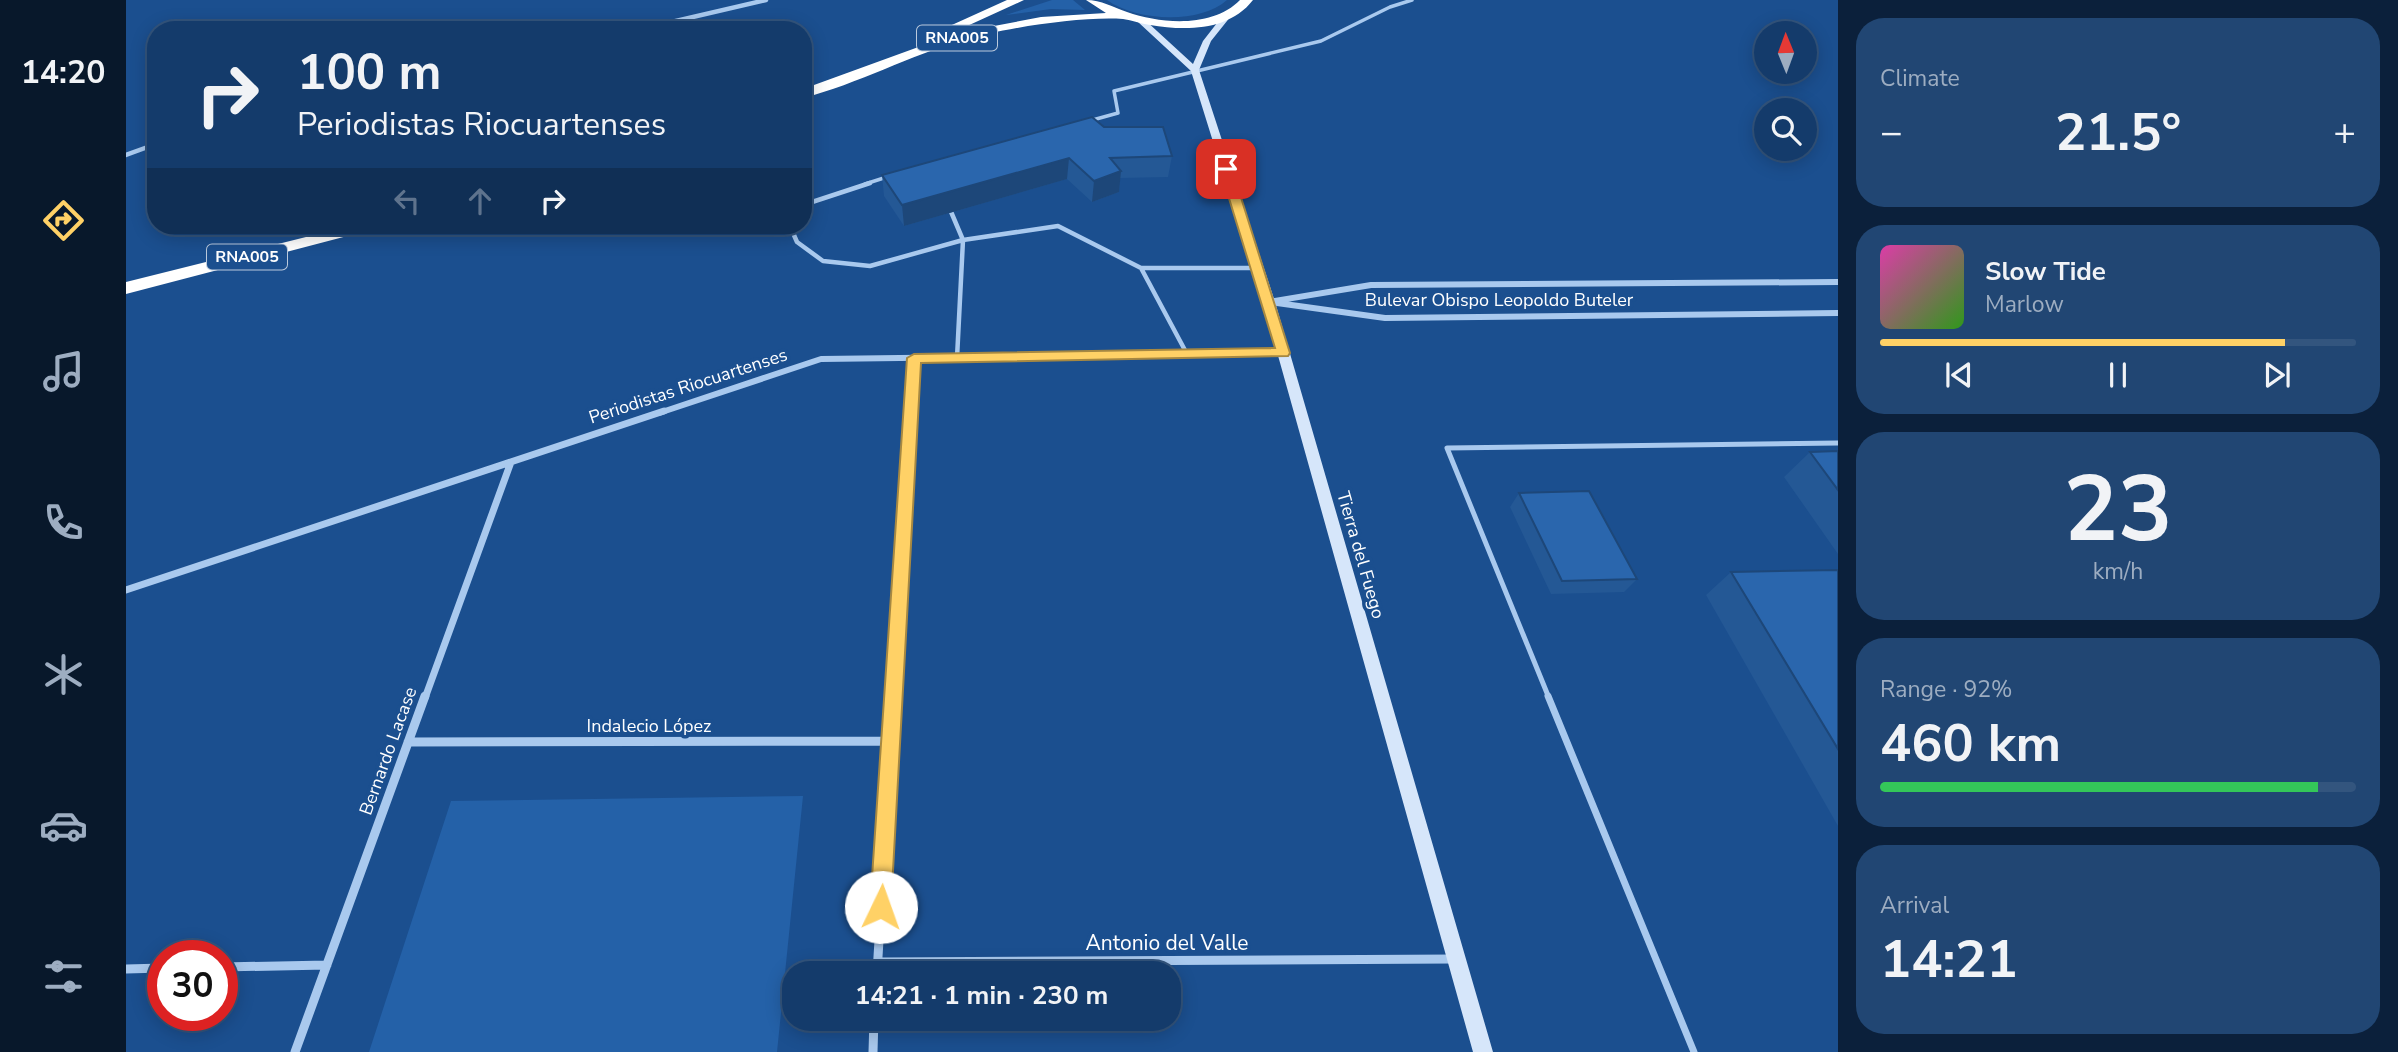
<!DOCTYPE html>
<meta charset="utf-8">
<style>
body{margin:0;font-family:"Nunito Sans",sans-serif;background:#214673;color:#f1f3f6;height:100vh;display:flex;flex-direction:column;font-size:26px;white-space:nowrap}
*{box-sizing:border-box;margin:0}
p{font-size:23px;color:#9dadc1}
.icon{flex:none;width:38px;height:38px;fill:none;stroke:currentColor;stroke-width:2;stroke-linecap:round;stroke-linejoin:round}
.map{position:relative;flex:1;overflow:hidden}
.sheet{display:flex;flex-direction:column;gap:18px;padding:18px;background:#0b203b;width:560px}
.sheet>*{flex:none}
.hud{position:absolute;left:21px;top:21px;width:665px;height:214px;border-radius:28px;box-shadow:0 4px 18px #0003,0 0 0 2px #33557e;background:#143b6b;color:#f1f3f6;overflow:hidden}
.needle{width:46px;rotate:359deg}
.fabs{position:absolute;left:1628px;top:21px;display:grid;gap:14px}
.fabs a{display:grid;place-items:center;width:63px;height:63px;border-radius:50%;background:#143b6b;box-shadow:0 4px 18px #0003,0 0 0 2px #33557e;font-size:35px}
.speed{position:absolute;left:21px;top:940px;display:flex;gap:14px;font-size:35px;font-weight:700;text-align:center}
.speed>*{display:grid;place-content:center;width:91px;height:91px;border-radius:50%;background:#143b6b;box-shadow:0 4px 18px #0003,0 0 0 2px #33557e;line-height:1}
.speed .limit{border:10px solid #d22;background:#fff;color:#111}
.pin{position:absolute;display:grid;place-items:center;width:60px;height:60px;color:#fff;margin:-30px;border-radius:14px;box-shadow:0 4px 10px #0006}
.me{position:absolute;width:77px;margin:-38px;rotate:3deg;stroke-linejoin:round;filter:drop-shadow(0 0 5px #0008)}
.turn{display:flex;align-items:center;gap:24px;height:147px;padding:0 35px;font-size:32px}
.turn .icon{width:91px;height:91px;stroke-width:2.5}
.turn b{display:block;font-size:49px;line-height:60px}
.lanes{display:flex;align-items:center;height:66px;padding:0 35px;background:#0003;justify-content:center;gap:35px;direction:ltr}
.lanes .off{opacity:.35}
.big{font-size:52px;font-weight:700;line-height:1.1}
.sheet .tile{flex:1;display:flex;flex-direction:column;justify-content:center;gap:10px;min-width:0;padding:0 24px;border-radius:28px;background:#214673}
.sheet .dial{align-items:center;gap:0}
.dial b{font-size:91px;line-height:1}
.song{display:flex;align-items:center;gap:21px}
.cover{width:84px;height:84px;border-radius:10px;background:linear-gradient(135deg,hsl(320 70% 55%),hsl(110 70% 35%))}
.played{height:7px;border-radius:4px;background:linear-gradient(90deg,#ffd166 85%,#33557e 85%)}
.keys{display:flex;justify-content:space-around;direction:ltr}
.heat{display:flex;justify-content:space-between;align-items:center;font-size:38px;direction:ltr}
.charge{height:10px;border-radius:5px;background:linear-gradient(90deg,#34c759 92%,#33557e 0)}
.trip{position:absolute;left:656px;top:961px;width:399px;height:70px;border-radius:28px;background:#143b6b;box-shadow:0 4px 18px #0003,0 0 0 2px #33557e;font-weight:700;line-height:70px;text-align:center}
main{display:flex;flex:1;min-height:0}
.dock{display:flex;flex-direction:column;width:126px;justify-content:space-around;align-items:center;background:#08182b;color:#9dadc1}
.dock .icon{width:49px;height:49px}
.dock .current{color:#ffd166}
.dock b{font-size:32px;color:#f1f3f6}
.map>svg:first-child{display:block}
</style>
<main>
<nav class="dock">
<b>14:20</b>
<svg class="icon current" aria-label="directions" viewBox="0 0 24 24"><path d="M12 3l9 9-9 9-9-9zM9 14v-3h6M13 9l2 2-2 2"/></svg>
<svg class="icon" aria-label="music" viewBox="0 0 24 24"><path d="M9 18V5l10-2v13"/><circle cx="6" cy="18" r="3"/><circle cx="16" cy="16" r="3"/></svg>
<svg class="icon" aria-label="phone" viewBox="0 0 24 24"><path d="M5 4h4l2 5-3 2q2 4 5 5l2-3 5 2v4C11 20 4 13 5 4z"/></svg>
<svg class="icon" aria-label="climate" viewBox="0 0 24 24"><path d="M12 3v18M4 7l16 10M4 17L20 7"/></svg>
<svg class="icon" aria-label="car" viewBox="0 0 24 24"><path d="M5 17H2v-5l4-1 3-4h7l3 4 3 1v5h-3M9 17h6M6 11h13"/><circle cx="7" cy="17" r="2"/><circle cx="17" cy="17" r="2"/></svg>
<svg class="icon" aria-label="filters" viewBox="0 0 24 24"><path d="M4 7h16M4 17h16"/><circle cx="9" cy="7" r="2"/><circle cx="15" cy="17" r="2"/></svg>
</nav>
<div class="map">
<svg width="1712" height="1052" viewBox="0 0 1712 1052">
<rect width="100%" height="100%" fill="#1b4f8f"/>
<path fill="#2461a8" d="M926,0H947L959,10L925,9L880,15Z
M981,0H1101C1073,25 1010,21 981,0Z
M677,796L651,1052H243L325,801Z"/>
<g fill="none" stroke-linecap="round" stroke-linejoin="round">
<path stroke="#a9c9ee" stroke-width="3.5" d="M963,121L992,113L988,91L1195,41L1264,7L1286,0
M739,184L761,177"/>
<path stroke="#a9c9ee" stroke-width="4.5" d="M677,205L744,183
M823,207L837,240L831,358
M664,226L671,242L697,261L744,266L837,240L932,226L1015,268L1061,354
M1015,268H1131"/>
<path stroke="#a9c9ee" stroke-width="5" d="M1423,698L1321,448L1712,443"/>
<path stroke="#a9c9ee" stroke-width="7" d="M1422,696L1568,1052"/>
<path stroke="#a9c9ee" stroke-width="4.5" d="M511,30L640,0
M0,155L30,144"/>
<path stroke="#a9c9ee" stroke-width="6" d="M1143,302L1245,285L1712,282
M1151,303L1259,318L1712,313
M533,413L695,359L1157,353
M785,413L788,358"/>
<path stroke="#a9c9ee" stroke-width="7" d="M0,590L538,411
M299,698L385,462
M768,698L785,411"/>
<path stroke="#a9c9ee" stroke-width="9" d="M282,742L764,741
M752,962L1328,959
M96,967L201,965
M0,969L37,968
M751,973L768,696
M169,1052L299,696
M747,1052L748,1018"/>
<path fill="#d6e6fa" fill-rule="evenodd" d="M1098,14L1105,16L1085,41L1073,70L1149,302L1367,1052H1347L1137,302L1065,71L1012,22L1019,20L1067,64L1077,41Z"/>
<path fill="#fff" fill-rule="evenodd" d="M881,0H898L828,32L817,29Z
M960,0C976,0 986,7 1001,12C1035,24 1087,28 1114,0H1127C1103,31 1060,31 1024,25C1015,24 1006,20 997,19C956,16 878,28 838,40C784,55 732,84 677,98V89L831,33L915,17L980,13Z
M224,226H250L248,229L0,294V282Z"/>
</g>
<path fill="#245895" d="M978,127L1046,156L1042,177L994,178L993,192L966,202L941,179L778,226L758,196L756,175Z
M1712,451V554L1658,477L1684,452Z
M1393,493L1511,579L1498,592L1425,594L1384,507Z
M1712,570V826L1580,595L1605,572Z"/>
<path fill="#1d4779" d="M943,158L941,179L778,226L776,205Z
M995,171L993,192L966,202L968,181Z"/>
<path fill="#2a66ad" stroke="#1d4779" stroke-width="2" d="M966,117L978,127H1037L1046,156L984,158L995,171L968,181L943,158L776,205L756,175Z
M1712,451V490L1684,452Z
M1463,491L1511,579L1436,581L1393,493Z
M1712,570V749L1605,572Z"/>
<path fill="#ffd166" stroke="#a68842" stroke-width="2" d="M1100,166L1106,169L1164,353L1162,356L795,363L765,907L762,914L755,917L747,914L744,907L781,358L788,354L1149,348L1094,169Z"/>
<g text-anchor="middle" dominant-baseline="central" stroke-width="7" stroke-linejoin="round" paint-order="stroke">
<g fill="#1b4f8f" stroke="#bbcadd" stroke-width="2">
<rect x="791" y="25.5" width="80" height="25" rx="5"/>
<rect x="81" y="244.5" width="80" height="25" rx="5"/>
</g>
<g font-size="16" font-weight="bold" fill="#fff">
<text x="831" y="38">RNA005</text>
<text x="121" y="257">RNA005</text>
</g>
<g font-size="18" fill="#fff" stroke="#1b4f8f">
<text x="1373" y="300">Bulevar Obispo Leopoldo Buteler</text>
<text transform="translate(562 386) rotate(-18)">Periodistas Riocuartenses</text>
<text transform="translate(1235 555) rotate(74)">Tierra del Fuego</text>
<text x="523" y="726">Indalecio López</text>
<text transform="translate(262 751) rotate(-70)">Bernardo Lacase</text>
</g>
<g font-size="21" fill="#fff" stroke="#1b4f8f">
<text x="1041" y="943">Antonio del Valle</text>
</g>
</g>
</svg>
<div class="fabs">
<a><svg class="needle" viewBox="-14 -14 28 28"><path d="M0-13l5 13h-10z" fill="#e53935"/><path d="M0 13l5-13h-10z" fill="#9dadc1"/></svg></a>
<a><svg class="icon" aria-label="search" viewBox="0 0 24 24"><circle cx="10" cy="10" r="6"/><path d="M15 15l6 6"/></svg></a>
</div>
<div class="speed"><div class="limit">30</div></div>
<div class="pin" style="left:1100px;top:169px;background:#d93025"><svg class="icon" aria-label="arrive" viewBox="0 0 24 24"><path d="M6 21V4h12l-3 4 3 4H6"/></svg></div>
<svg class="me" style="left:755px;top:907px" viewBox="-20 -20 40 40"><circle r="19" fill="#fff"/><path d="M0-13L10 11 0 6-10 11z" fill="#ffd166"/></svg>
<div class="trip">14:21 · 1 min · 230 m</div>
<div class="hud">
<div class="turn"><svg class="icon" aria-label="right" viewBox="0 0 24 24"><path d="M7 20v-9h11M14 6l5 5-5 5"/></svg><div><b>100 m</b>Periodistas Riocuartenses</div></div>
<div class="lanes"><svg class="icon off" aria-label="left" viewBox="0 0 24 24"><path d="M17 20v-9H6M10 6l-5 5 5 5"/></svg><svg class="icon off" aria-label="ahead" viewBox="0 0 24 24"><path d="M12 20V5M6 11l6-6 6 6"/></svg><svg class="icon" aria-label="right" viewBox="0 0 24 24"><path d="M7 20v-9h11M14 6l5 5-5 5"/></svg></div>
</div>
</div>
<section class="sheet">
<div class="tile"><p>Climate</p>
<div class="heat"><a>−</a><b class="big">21.5°</b><a>+</a></div>
</div>
<div class="tile">
<div class="song"><i class="cover"></i><div><b>Slow Tide</b><p>Marlow</p></div></div>
<div class="played"></div>
<div class="keys"><svg class="icon" aria-label="previous" viewBox="0 0 24 24"><path d="M18 5L8 12l10 7zM5 5v14"/></svg><svg class="icon" aria-label="pause" viewBox="0 0 24 24"><path d="M8 5v14M16 5v14"/></svg><svg class="icon" aria-label="next" viewBox="0 0 24 24"><path d="M6 5l10 7-10 7zM19 5v14"/></svg></div>
</div>
<div class="tile dial"><b>23</b><p>km/h</p></div>
<div class="tile"><p>Range · 92%</p><b class="big">460 km</b><div class="charge"></div></div>
<div class="tile"><p>Arrival</p><b class="big">14:21</b></div>
</section>
</main>
